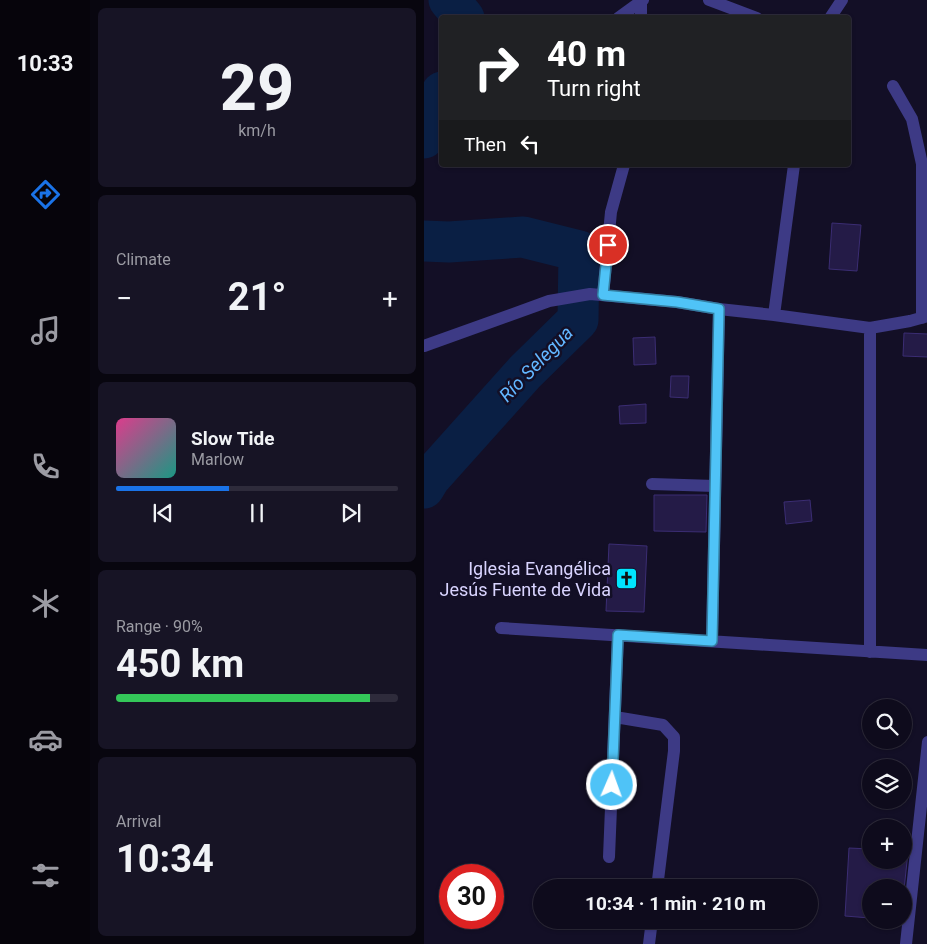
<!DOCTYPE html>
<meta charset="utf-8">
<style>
body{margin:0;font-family:Roboto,sans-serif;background:#171425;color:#f1f3f6;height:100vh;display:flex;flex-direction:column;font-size:19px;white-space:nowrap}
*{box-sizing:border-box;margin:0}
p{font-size:16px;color:#9b9ba3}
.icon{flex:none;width:28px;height:28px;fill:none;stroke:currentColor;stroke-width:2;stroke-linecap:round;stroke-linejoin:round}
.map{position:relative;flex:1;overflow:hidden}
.side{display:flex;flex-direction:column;gap:8px;padding:8px;background:#08060f;width:334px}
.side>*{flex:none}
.hud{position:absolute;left:15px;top:15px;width:412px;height:152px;border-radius:5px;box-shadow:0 1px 4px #0004,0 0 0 1px #2e2b3b;background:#202124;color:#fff;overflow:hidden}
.buttons{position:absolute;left:438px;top:699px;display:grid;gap:10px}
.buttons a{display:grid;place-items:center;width:50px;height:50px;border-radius:50%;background:#0e0b1c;box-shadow:0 1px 4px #0004,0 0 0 1px #2e2b3b;font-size:25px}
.speed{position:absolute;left:15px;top:864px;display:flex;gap:10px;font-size:25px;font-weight:700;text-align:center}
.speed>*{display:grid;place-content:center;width:65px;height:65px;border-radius:50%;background:#0e0b1c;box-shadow:0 1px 4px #0004,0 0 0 1px #2e2b3b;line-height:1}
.speed .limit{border:8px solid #d22;background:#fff;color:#111}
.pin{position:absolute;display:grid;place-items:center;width:42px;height:42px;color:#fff;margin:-21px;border:2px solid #fff;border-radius:50%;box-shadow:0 1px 5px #0007}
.me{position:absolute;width:55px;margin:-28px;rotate:2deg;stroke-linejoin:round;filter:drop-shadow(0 0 4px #0008)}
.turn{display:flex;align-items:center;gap:18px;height:105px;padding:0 25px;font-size:22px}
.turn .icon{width:65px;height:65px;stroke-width:2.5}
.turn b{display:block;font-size:35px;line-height:42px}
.then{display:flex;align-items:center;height:48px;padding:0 25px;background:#0003;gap:10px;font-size:19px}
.big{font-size:38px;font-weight:700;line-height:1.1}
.side .tile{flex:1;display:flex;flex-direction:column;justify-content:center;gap:8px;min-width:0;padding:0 18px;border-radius:8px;background:#171425}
.side .dial{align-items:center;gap:0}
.dial b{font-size:65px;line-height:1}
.song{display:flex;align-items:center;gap:15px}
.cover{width:60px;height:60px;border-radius:8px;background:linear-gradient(135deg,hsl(330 70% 55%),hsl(170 70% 35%))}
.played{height:5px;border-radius:2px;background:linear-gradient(90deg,#1a73e8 40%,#2e2b3b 40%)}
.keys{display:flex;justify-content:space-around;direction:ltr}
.heat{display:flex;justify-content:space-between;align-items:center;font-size:28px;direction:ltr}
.charge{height:8px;border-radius:4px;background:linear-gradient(90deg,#34c759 90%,#2e2b3b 0)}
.trip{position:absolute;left:109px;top:879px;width:285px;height:50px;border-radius:25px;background:#0e0b1c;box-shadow:0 1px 4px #0004,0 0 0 1px #2e2b3b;font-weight:700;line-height:50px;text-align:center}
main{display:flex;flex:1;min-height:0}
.tab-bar{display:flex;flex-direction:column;width:90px;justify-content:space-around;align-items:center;background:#06040b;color:#9b9ba3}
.tab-bar .icon{width:35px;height:35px}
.tab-bar .current{color:#1a73e8}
.tab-bar b{font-size:22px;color:#f1f3f6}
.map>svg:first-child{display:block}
</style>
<main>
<nav class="tab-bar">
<b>10:33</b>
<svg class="icon current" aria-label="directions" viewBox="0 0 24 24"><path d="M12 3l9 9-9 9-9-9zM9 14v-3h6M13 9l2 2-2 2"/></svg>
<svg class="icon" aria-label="music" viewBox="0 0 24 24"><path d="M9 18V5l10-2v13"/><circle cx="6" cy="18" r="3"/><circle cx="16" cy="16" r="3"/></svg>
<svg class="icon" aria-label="phone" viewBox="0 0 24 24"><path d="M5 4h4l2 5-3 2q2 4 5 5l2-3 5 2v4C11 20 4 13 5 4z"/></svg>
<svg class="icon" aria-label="climate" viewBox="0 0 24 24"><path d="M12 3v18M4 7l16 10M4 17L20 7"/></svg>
<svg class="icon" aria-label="car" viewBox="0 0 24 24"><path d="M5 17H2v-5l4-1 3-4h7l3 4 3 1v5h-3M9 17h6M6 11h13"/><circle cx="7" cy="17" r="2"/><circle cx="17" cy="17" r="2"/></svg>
<svg class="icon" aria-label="filters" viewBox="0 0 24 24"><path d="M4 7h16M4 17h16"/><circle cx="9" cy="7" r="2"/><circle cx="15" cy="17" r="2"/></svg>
</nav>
<section class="side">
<div class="tile dial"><b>29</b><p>km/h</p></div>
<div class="tile"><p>Climate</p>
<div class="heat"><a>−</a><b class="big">21°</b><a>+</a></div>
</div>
<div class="tile">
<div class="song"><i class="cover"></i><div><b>Slow Tide</b><p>Marlow</p></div></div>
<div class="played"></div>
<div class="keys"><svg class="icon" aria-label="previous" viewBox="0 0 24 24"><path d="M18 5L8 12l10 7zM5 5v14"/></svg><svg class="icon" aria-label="pause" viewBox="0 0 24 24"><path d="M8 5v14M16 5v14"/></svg><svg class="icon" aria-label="next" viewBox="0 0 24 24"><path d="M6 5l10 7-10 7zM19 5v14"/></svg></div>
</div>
<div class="tile"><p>Range · 90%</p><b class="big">450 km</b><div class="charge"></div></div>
<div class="tile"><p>Arrival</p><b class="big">10:34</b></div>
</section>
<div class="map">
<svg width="504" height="944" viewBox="0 0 504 944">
<rect width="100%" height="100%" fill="#130f26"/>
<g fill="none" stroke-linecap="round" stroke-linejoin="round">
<path stroke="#0a1f44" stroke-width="41" d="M25,0L40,18
M0,138L18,92
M0,241L25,242L99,237L155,251L154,320L101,372L6,478L0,488"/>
</g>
<path fill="#241b47" stroke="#3b2d73" d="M408,223L437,225L433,271L405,269Z
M480,333L504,334V357L479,356Z
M231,337L232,364L210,365L209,338Z
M247,376H265L264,398L246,397Z
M222,404V423L196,424L195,406Z
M230,495H283L282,532L230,531Z
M386,500L388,521L362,524L360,502Z
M185,544L223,546L220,612L182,611Z
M425,848L446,849V860H479V852H484L479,899V888H446V918L421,916Z"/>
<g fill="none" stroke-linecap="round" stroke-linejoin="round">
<path stroke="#3d3a85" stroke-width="12" d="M285,0L333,18
M217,1V18
M194,18L219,0
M406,18L418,0
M469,86L488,119L498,164V318
M179,295L187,212L200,165
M350,315L370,165
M446,328V652
M0,346L125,301L166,294L253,302L295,309L350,315L446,328L486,321L504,316
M228,484L291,486
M77,628L504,655
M288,641L295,309
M191,717L239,725L250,737V751L233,888
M185,857L194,635
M225,944L228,920
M482,944L504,742"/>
</g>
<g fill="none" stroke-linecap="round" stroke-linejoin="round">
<defs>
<path id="route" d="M184,245L179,295L253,302L295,309L288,641L194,635L188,785"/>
</defs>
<use href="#route" stroke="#337fa1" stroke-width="12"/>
<use href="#route" stroke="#4fc3f7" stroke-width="9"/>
</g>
<defs>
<symbol id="church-square" viewBox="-11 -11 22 22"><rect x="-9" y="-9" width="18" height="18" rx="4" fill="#00e5ff" stroke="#130f26"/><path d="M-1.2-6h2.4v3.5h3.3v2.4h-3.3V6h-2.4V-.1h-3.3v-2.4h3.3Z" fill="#111"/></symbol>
</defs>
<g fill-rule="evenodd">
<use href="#church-square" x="190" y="566" width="25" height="25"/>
</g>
<g text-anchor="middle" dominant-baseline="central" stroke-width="5" stroke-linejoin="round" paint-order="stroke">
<g font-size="18" fill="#d9d4ff" stroke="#130f26" text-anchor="end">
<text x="187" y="568">Iglesia Evangélica<tspan x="187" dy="21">Jesús Fuente de Vida</tspan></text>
</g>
<g font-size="19" font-style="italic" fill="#62b6ff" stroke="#130f26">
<text transform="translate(112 364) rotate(-46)">Río Selegua</text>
</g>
</g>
</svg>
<div class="buttons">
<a><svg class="icon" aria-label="search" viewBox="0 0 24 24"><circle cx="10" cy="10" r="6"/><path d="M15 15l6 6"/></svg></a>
<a><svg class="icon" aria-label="layers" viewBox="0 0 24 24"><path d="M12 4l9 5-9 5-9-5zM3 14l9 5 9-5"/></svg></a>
<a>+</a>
<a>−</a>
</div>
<div class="speed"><div class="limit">30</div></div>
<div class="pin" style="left:184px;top:245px;background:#d93025"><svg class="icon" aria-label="arrive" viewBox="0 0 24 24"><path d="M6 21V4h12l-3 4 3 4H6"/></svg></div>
<svg class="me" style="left:188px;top:785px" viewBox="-20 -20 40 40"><circle r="17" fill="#4fc3f7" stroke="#fff" stroke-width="3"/><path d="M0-11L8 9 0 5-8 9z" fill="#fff"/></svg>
<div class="trip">10:34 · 1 min · 210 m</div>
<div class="hud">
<div class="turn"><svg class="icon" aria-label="right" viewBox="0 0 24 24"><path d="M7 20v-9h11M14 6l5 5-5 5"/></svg><div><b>40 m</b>Turn right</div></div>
<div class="then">Then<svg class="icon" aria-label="left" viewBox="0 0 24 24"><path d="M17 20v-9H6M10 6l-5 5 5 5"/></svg></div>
</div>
</div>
</main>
